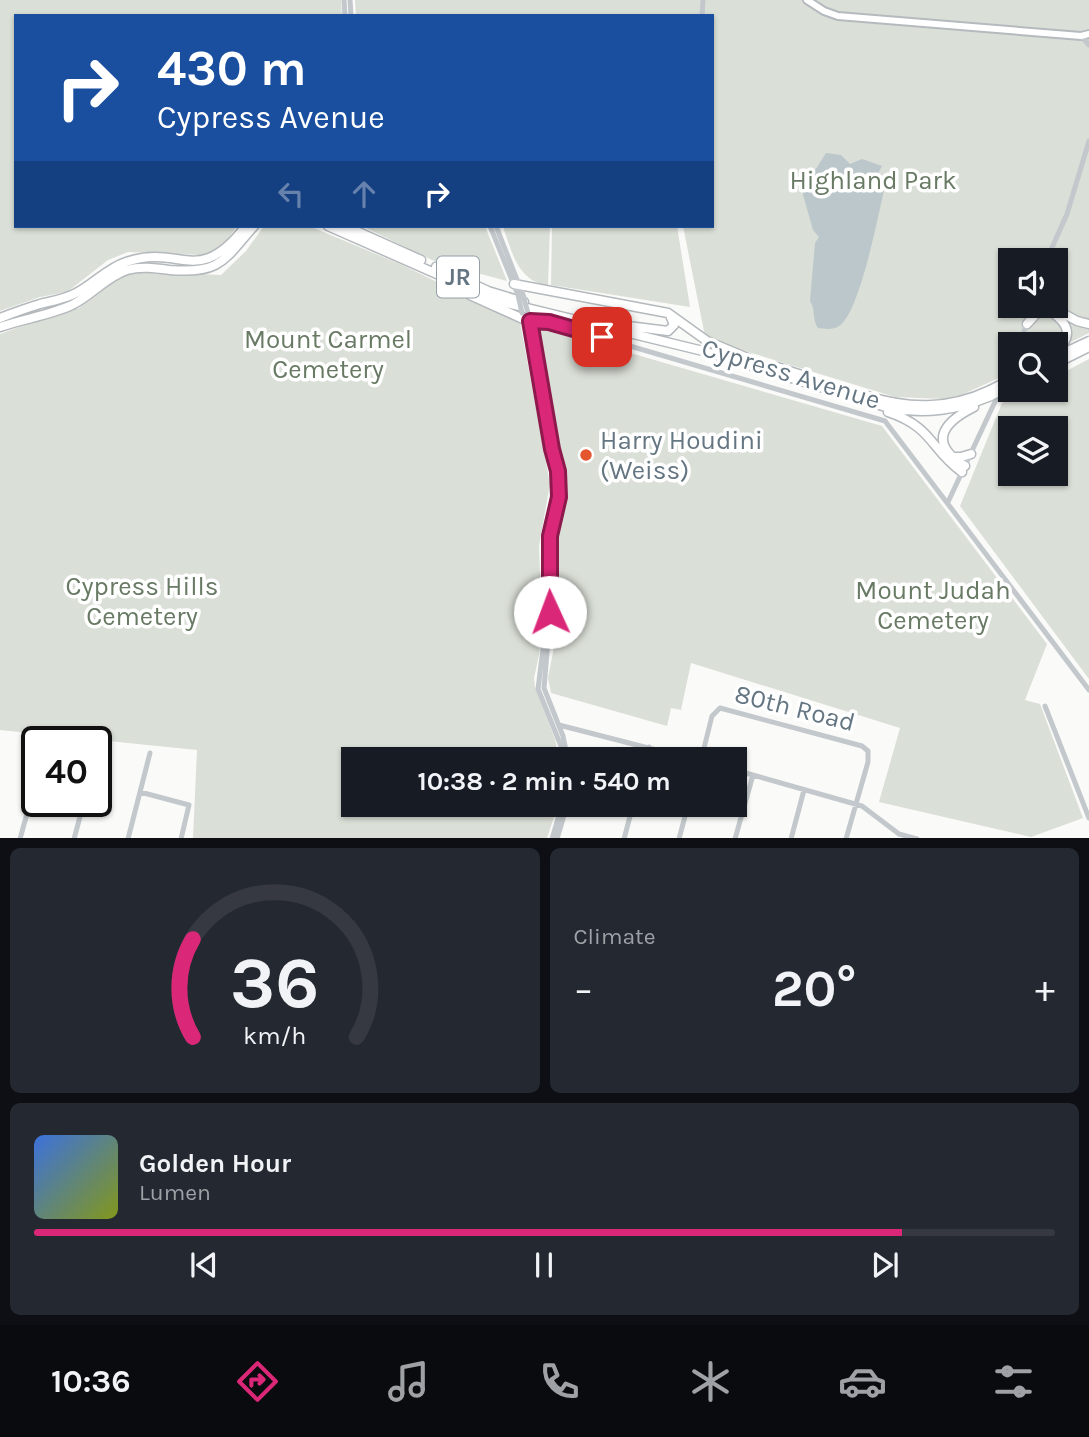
<!DOCTYPE html>
<meta charset="utf-8">
<style>
body{margin:0;font-family:Karla,sans-serif;background:#242831;color:#f1f3f6;height:100vh;display:flex;flex-direction:column;font-size:26px;white-space:nowrap}
*{box-sizing:border-box;margin:0}
p{font-size:23px;color:#9ea1a6}
.icon{flex:none;width:38px;height:38px;fill:none;stroke:currentColor;stroke-width:2;stroke-linecap:round;stroke-linejoin:round}
.map{position:relative;height:838px;overflow:hidden}
.panel{display:flex;flex-direction:column;gap:10px;padding:10px;background:#0d0f14;flex:1}
.panel>*{flex:none}
.hud{position:absolute;left:14px;top:14px;width:700px;height:214px;border-radius:0px;box-shadow:0 2px 5px #0004;background:#1a4fa0;color:#fff;overflow:hidden}
.controls{position:absolute;left:998px;top:248px;display:grid;gap:14px}
.controls a{display:grid;place-items:center;width:70px;height:70px;border-radius:0px;background:#171b24;box-shadow:0 2px 5px #0004;font-size:35px}
.speed{position:absolute;left:21px;top:726px;display:flex;gap:14px;font-size:35px;font-weight:700;text-align:center}
.speed>*{display:grid;place-content:center;width:91px;height:91px;border-radius:50%;background:#171b24;box-shadow:0 2px 5px #0004;line-height:1}
.speed .limit{border:4px solid #111;border-radius:10px;background:#fff;color:#111}
.pin{position:absolute;display:grid;place-items:center;width:60px;height:60px;color:#fff;margin:-30px;border-radius:14px;box-shadow:0 4px 10px #0006}
.me{position:absolute;width:77px;margin:-38px;rotate:358deg;stroke-linejoin:round;filter:drop-shadow(0 0 5px #0008)}
.turn{display:flex;align-items:center;gap:24px;height:147px;padding:0 28px;font-size:32px}
.turn .icon{width:91px;height:91px;stroke-width:2.5}
.turn b{display:block;font-size:49px;line-height:60px}
.lanes{display:flex;align-items:center;height:66px;padding:0 28px;background:#0003;justify-content:center;gap:35px;direction:ltr}
.lanes .off{opacity:.35}
.big{font-size:52px;font-weight:700;line-height:1.1}
.panel .tile{flex:1;display:flex;flex-direction:column;justify-content:center;gap:10px;min-width:0;padding:0 24px;border-radius:10px;background:#242831}
.panel .dial{align-items:center;gap:0}
.dial svg{height:182px;overflow:visible;fill:none;stroke:#363941;stroke-width:7;stroke-linecap:round;text-anchor:middle}
.dial text{fill:#f1f3f6;stroke:none}
.song{display:flex;align-items:center;gap:21px}
.cover{width:84px;height:84px;border-radius:10px;background:linear-gradient(135deg,hsl(220 70% 55%),hsl(70 70% 35%))}
.played{height:7px;border-radius:4px;background:linear-gradient(90deg,#db2777 85%,#363941 85%)}
.keys{display:flex;justify-content:space-around;direction:ltr}
.heat{display:flex;justify-content:space-between;align-items:center;font-size:38px;direction:ltr}
.panel .tiles{flex:1;display:grid;gap:10px;grid-template-columns:1fr 1fr}
.tile:last-child{grid-column:span 2}
.trip{position:absolute;left:341px;top:747px;width:406px;height:70px;border-radius:0px;background:#171b24;box-shadow:0 2px 5px #0004;font-weight:700;line-height:70px;text-align:center}
.tabs{display:flex;height:112px;justify-content:space-around;align-items:center;background:#090b0e;color:#9ea1a6}
.tabs .icon{width:49px;height:49px}
.tabs .active{color:#db2777}
.tabs b{font-size:32px;color:#f1f3f6}
.map>svg:first-child{display:block}
</style>
<div class="map">
<svg width="1089" height="839" viewBox="0 0 1089 839">
<rect width="100%" height="100%" fill="#fafaf8"/>
<path fill="#dadfd7" fill-rule="evenodd" d="M0,0H341L342,16H16V226H237L223,246L216,251L202,255L128,252L108,260L67,292L40,297L0,311Z
M355,0H1089V333L1055,350V345H1010V373L959,396L943,399L895,397L722,344L705,336L683,226H712V16H356ZM1010,261H1055V306H1010Z
M264,226H309L400,264L520,322L550,484L539,546L542,627L539,655L534,678L535,687L555,739L559,759L354,760V805H558L547,838H193L197,750L0,730V334L49,316L79,308L105,285L121,276L138,271L221,275L246,251Z
M362,226H485L507,281L477,273L473,280Z
M504,226H550L548,286C518,280 513,255 504,230Z
M552,226H677L690,307L551,285Z
M544,328L882,426L1047,644L1025,700L1040,704L1083,818L1031,837L879,802L900,728L691,663L681,710L671,708L667,726L551,693L548,678L556,637L555,530L563,498L564,484L537,339L538,332Z
M1089,359V679L960,506L1002,403L1031,390H1055V377ZM1010,429H1055V474H1010Z"/>
<path fill="#bbc7cb" d="M826,153L841,155L850,164L862,159L882,166L876,177L886,181C880,207 860,314 839,326C833,330 825,329 818,328C812,320 816,310 810,301L815,243L819,237L813,230L802,191Z"/>
<g fill="none" stroke-linecap="round" stroke-linejoin="round">
<defs>
<path id="major" d="M807,0L824,11L838,16L1081,36L1089,34"/>
<path id="highway" d="M328,226L498,301L703,351L889,408C926,415 957,410 991,396
M345,226L421,260
M436,267L488,291L524,302
M514,284L668,313L707,341L750,359
M470,295L523,319
M1042,306C1063,318 1079,332 1055,353
M1057,310L1077,321L1089,324
M0,318C13,313 27,308 40,304C52,301 65,299 76,293C94,284 107,268 126,262C182,243 197,289 246,226
M1027,324L1037,313L1051,311
M628,326L668,331L674,325L670,315
M0,327C23,319 50,315 72,305C92,295 106,277 127,270C141,266 155,268 170,270C221,274 224,260 254,226
M1055,357L1089,341
M1055,364L1089,347
M777,367L808,377
M864,395C908,409 948,410 990,390
M888,412C933,427 930,449 962,472
M951,457H961L971,454
M965,466C928,443 942,423 974,407"/>
</defs>
<use href="#major" stroke="#b5babe" stroke-width="10"/>
<use href="#highway" stroke="#b4b9bd" stroke-width="11"/>
<path stroke="#c3c8cc" stroke-width="5" d="M344,0L345,16
M350,0L351,16
M702,16L703,0
M1081,36L1089,45
M490,226L518,295
M496,226L523,295
M1046,261L1067,214L1089,141
M528,313L559,483V497L550,536V617L544,688L563,736L568,760
M523,317L554,471L553,502L544,535L545,633L538,689L563,751V760
M523,319L555,324L885,421L1089,690
M1020,345L1032,306
M1004,382L1010,370
M948,502L1000,391
M1045,706L1089,818
M559,725L695,760
M46,742L47,739
M96,754L98,746
M646,760L649,747
M701,760L712,716L720,708L862,746L868,751V762L846,839
M735,770L862,806L899,834L917,839
M140,792L189,805L181,839
M20,839L37,777
M74,839L84,802
M128,839L150,753
M552,839L562,805
M557,839L567,805
M624,839L633,805
M679,839L688,805
M735,839L753,775
M791,839L804,790"/>
<use href="#major" stroke="#fff" stroke-width="6"/>
<use href="#highway" stroke="#fff" stroke-width="8"/>
<defs>
<path id="highway-bridge" d="M990,390L1010,380
M991,396L1010,386"/>
</defs>
<use href="#highway-bridge" stroke="#b4b9bd" stroke-width="11" stroke-linecap="butt"/>
<path stroke="#c3c8cc" stroke-width="5" d="M518,295L522,313
M523,295L528,313"/>
<use href="#highway-bridge" stroke="#fff" stroke-width="8"/>
</g>
<g fill="none" stroke-linecap="round" stroke-linejoin="round">
<defs>
<path id="route" d="M550,612V536L559,497L558,471L552,449L530,321L549,322L602,337"/>
</defs>
<use href="#route" stroke="#8e194d" stroke-width="18"/>
<use href="#route" stroke="#db2777" stroke-width="12"/>
</g>
<circle fill="#e4572e" stroke="#fff" stroke-width="2.5" cx="586" cy="455" r="7"/>
<g text-anchor="middle" dominant-baseline="central" stroke-width="7" stroke-linejoin="round" paint-order="stroke">
<rect fill="#fff" stroke="#939fa8" stroke-width="2" x="437" y="256.5" width="42" height="41" rx="5"/>
<g font-size="24" font-weight="bold" fill="#657683">
<text x="458" y="277">JR</text>
</g>
<g font-size="26" fill="#687a64" stroke="#fff">
<text x="873" y="180">Highland Park</text>
<text x="328" y="339">Mount Carmel<tspan x="328" dy="30">Cemetery</tspan></text>
<text x="142" y="586">Cypress Hills<tspan x="142" dy="30">Cemetery</tspan></text>
<text x="933" y="590">Mount Judah<tspan x="933" dy="30">Cemetery</tspan></text>
</g>
<g font-size="26" fill="#657683" stroke="#fff">
<text transform="translate(791 374) rotate(17)">Cypress Avenue</text>
<text transform="translate(795 708) rotate(14)">80th Road</text>
</g>
<g font-size="26" fill="#657683" stroke="#fff" text-anchor="start">
<text x="600" y="440">Harry Houdini<tspan x="600" dy="30">(Weiss)</tspan></text>
</g>
</g>
</svg>
<div class="controls">
<a><svg class="icon" aria-label="sound" viewBox="0 0 24 24"><path d="M4 9h4l5-4v14l-5-4H4zM17 9q2 3 0 6"/></svg></a>
<a><svg class="icon" aria-label="search" viewBox="0 0 24 24"><circle cx="10" cy="10" r="6"/><path d="M15 15l6 6"/></svg></a>
<a><svg class="icon" aria-label="layers" viewBox="0 0 24 24"><path d="M12 4l9 5-9 5-9-5zM3 14l9 5 9-5"/></svg></a>
</div>
<div class="speed"><div class="limit">40</div></div>
<div class="pin" style="left:602px;top:337px;background:#d93025"><svg class="icon" aria-label="arrive" viewBox="0 0 24 24"><path d="M6 21V4h12l-3 4 3 4H6"/></svg></div>
<svg class="me" style="left:550px;top:612px" viewBox="-20 -20 40 40"><circle r="19" fill="#fff"/><path d="M0-13L10 11 0 6-10 11z" fill="#db2777"/></svg>
<div class="trip">10:38 · 2 min · 540 m</div>
<div class="hud">
<div class="turn"><svg class="icon" aria-label="right" viewBox="0 0 24 24"><path d="M7 20v-9h11M14 6l5 5-5 5"/></svg><div><b>430 m</b>Cypress Avenue</div></div>
<div class="lanes"><svg class="icon off" aria-label="left" viewBox="0 0 24 24"><path d="M17 20v-9H6M10 6l-5 5 5 5"/></svg><svg class="icon off" aria-label="ahead" viewBox="0 0 24 24"><path d="M12 20V5M6 11l6-6 6 6"/></svg><svg class="icon" aria-label="right" viewBox="0 0 24 24"><path d="M7 20v-9h11M14 6l5 5-5 5"/></svg></div>
</div>
</div>
<section class="panel">
<div class="tiles">
<div class="tile dial"><svg viewBox="0 0 100 80">
<path d="M14 69A42 42 0 1 1 86 69"/>
<path d="M14 69A42 42 0 0 1 14 26" stroke="#db2777"/>
<text x="50" y="56" font-size="32" font-weight="700">36</text>
<text x="50" y="72" font-size="11">km/h</text>
</svg></div>
<div class="tile"><p>Climate</p>
<div class="heat"><a>−</a><b class="big">20°</b><a>+</a></div>
</div>
<div class="tile">
<div class="song"><i class="cover"></i><div><b>Golden Hour</b><p>Lumen</p></div></div>
<div class="played"></div>
<div class="keys"><svg class="icon" aria-label="previous" viewBox="0 0 24 24"><path d="M18 5L8 12l10 7zM5 5v14"/></svg><svg class="icon" aria-label="pause" viewBox="0 0 24 24"><path d="M8 5v14M16 5v14"/></svg><svg class="icon" aria-label="next" viewBox="0 0 24 24"><path d="M6 5l10 7-10 7zM19 5v14"/></svg></div>
</div>
</div>
</section>
<nav class="tabs">
<b>10:36</b>
<svg class="icon active" aria-label="directions" viewBox="0 0 24 24"><path d="M12 3l9 9-9 9-9-9zM9 14v-3h6M13 9l2 2-2 2"/></svg>
<svg class="icon" aria-label="music" viewBox="0 0 24 24"><path d="M9 18V5l10-2v13"/><circle cx="6" cy="18" r="3"/><circle cx="16" cy="16" r="3"/></svg>
<svg class="icon" aria-label="phone" viewBox="0 0 24 24"><path d="M5 4h4l2 5-3 2q2 4 5 5l2-3 5 2v4C11 20 4 13 5 4z"/></svg>
<svg class="icon" aria-label="climate" viewBox="0 0 24 24"><path d="M12 3v18M4 7l16 10M4 17L20 7"/></svg>
<svg class="icon" aria-label="car" viewBox="0 0 24 24"><path d="M5 17H2v-5l4-1 3-4h7l3 4 3 1v5h-3M9 17h6M6 11h13"/><circle cx="7" cy="17" r="2"/><circle cx="17" cy="17" r="2"/></svg>
<svg class="icon" aria-label="filters" viewBox="0 0 24 24"><path d="M4 7h16M4 17h16"/><circle cx="9" cy="7" r="2"/><circle cx="15" cy="17" r="2"/></svg>
</nav>
